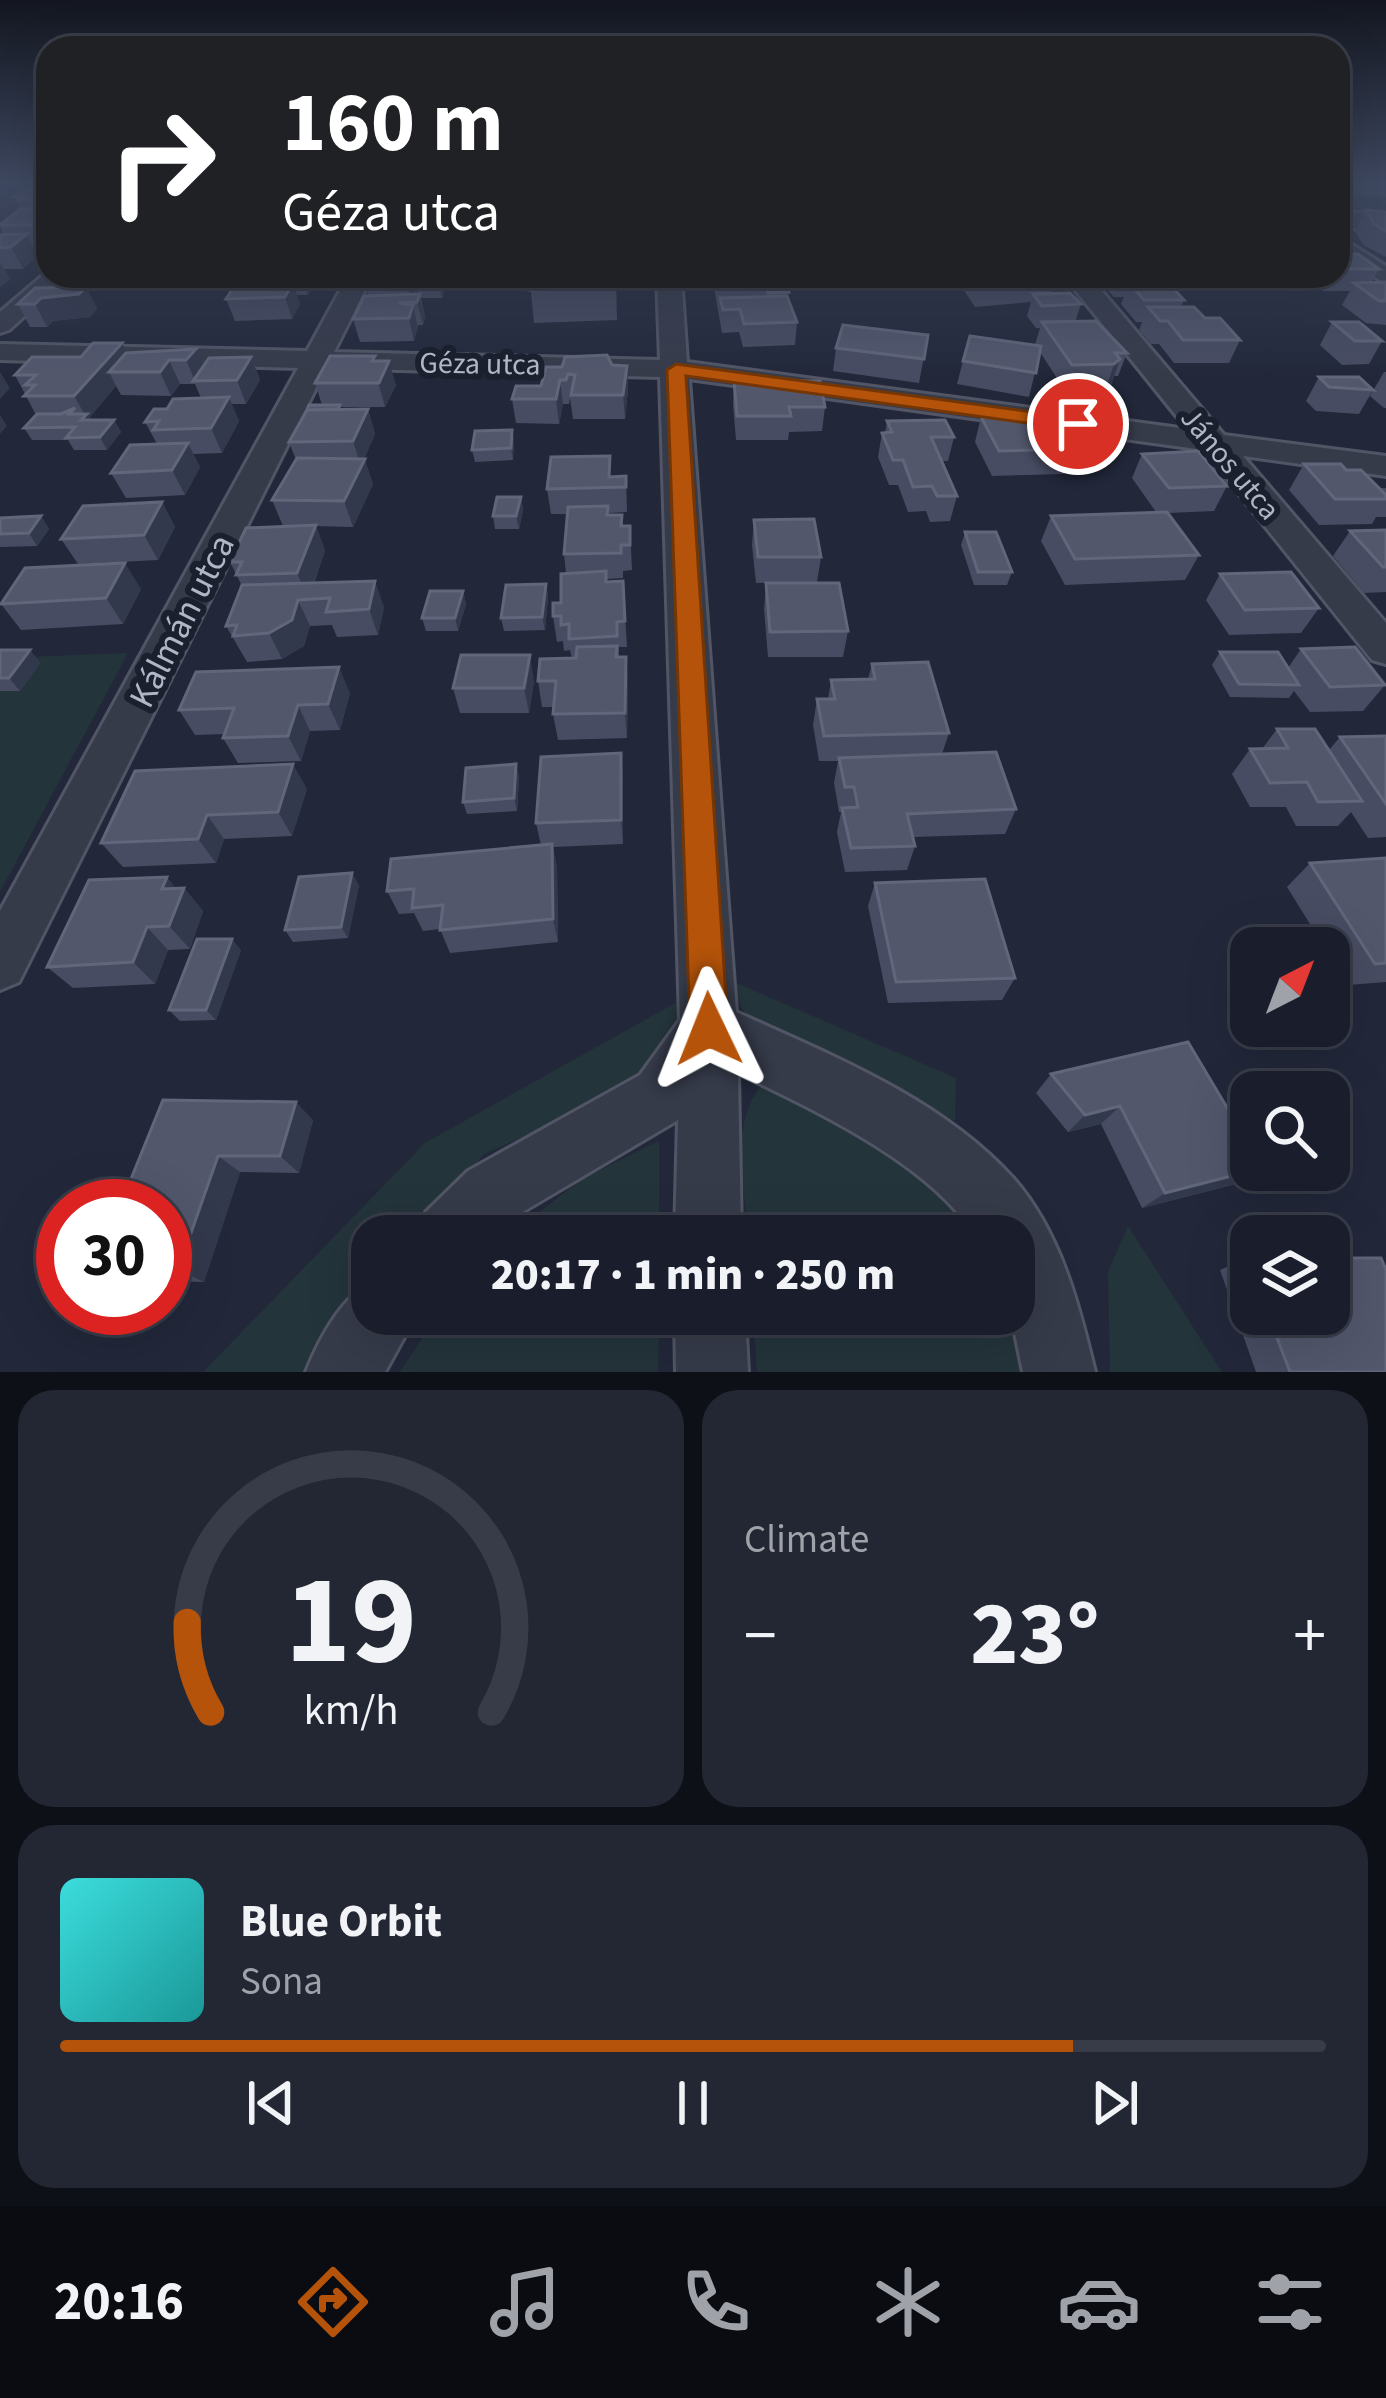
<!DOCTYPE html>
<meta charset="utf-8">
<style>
body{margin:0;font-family:"Source Sans 3",sans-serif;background:#232734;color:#f1f3f6;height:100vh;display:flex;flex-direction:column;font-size:45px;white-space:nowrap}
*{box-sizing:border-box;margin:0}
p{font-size:39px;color:#9fa2a9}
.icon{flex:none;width:66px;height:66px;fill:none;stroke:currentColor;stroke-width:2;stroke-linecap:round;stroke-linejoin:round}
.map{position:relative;height:1372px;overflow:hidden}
.details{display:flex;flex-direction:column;gap:18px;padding:18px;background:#0e1018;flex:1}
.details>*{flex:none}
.top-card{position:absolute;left:36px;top:36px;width:1314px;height:252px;border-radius:36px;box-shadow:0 12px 48px #0002,0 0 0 3px #383c48;background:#202124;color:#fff;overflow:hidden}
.needle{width:78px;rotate:42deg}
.buttons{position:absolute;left:1230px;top:927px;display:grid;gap:24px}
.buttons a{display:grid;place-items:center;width:120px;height:120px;border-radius:24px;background:#1a1e2c;box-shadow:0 12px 48px #0002,0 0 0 3px #383c48;font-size:60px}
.speed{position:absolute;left:36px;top:1179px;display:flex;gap:24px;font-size:60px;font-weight:700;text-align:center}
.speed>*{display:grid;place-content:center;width:156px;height:156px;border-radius:50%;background:#1a1e2c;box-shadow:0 12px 48px #0002,0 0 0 3px #383c48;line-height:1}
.speed .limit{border:18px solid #d22;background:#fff;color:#111}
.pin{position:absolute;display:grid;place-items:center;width:102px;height:102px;color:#fff;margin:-51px;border:6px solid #fff;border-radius:50%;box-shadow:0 3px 12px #0007}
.me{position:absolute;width:132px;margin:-66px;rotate:358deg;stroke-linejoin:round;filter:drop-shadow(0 0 9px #0008)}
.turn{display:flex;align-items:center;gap:42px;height:252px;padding:0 48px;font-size:54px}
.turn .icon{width:156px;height:156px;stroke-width:2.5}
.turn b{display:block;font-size:84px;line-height:102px}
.big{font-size:90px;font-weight:800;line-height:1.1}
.details .widget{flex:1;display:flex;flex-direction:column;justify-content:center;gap:18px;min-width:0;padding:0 42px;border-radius:36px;background:#232734}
.details .dial{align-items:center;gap:0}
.dial svg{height:312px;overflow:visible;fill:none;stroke:#383c48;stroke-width:7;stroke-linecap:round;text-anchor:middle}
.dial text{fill:#f1f3f6;stroke:none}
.song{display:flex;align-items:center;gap:36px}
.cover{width:144px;height:144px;border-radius:18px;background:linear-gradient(135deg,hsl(180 70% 55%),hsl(180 70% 35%))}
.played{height:12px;border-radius:6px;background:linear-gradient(90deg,#b45309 80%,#383c48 80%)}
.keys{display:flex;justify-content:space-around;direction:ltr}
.heat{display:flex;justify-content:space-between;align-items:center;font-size:66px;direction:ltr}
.details .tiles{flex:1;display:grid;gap:18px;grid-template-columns:1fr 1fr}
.widget:last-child{grid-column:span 2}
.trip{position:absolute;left:351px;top:1215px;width:684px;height:120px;border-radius:36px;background:#1a1e2c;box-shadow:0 12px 48px #0002,0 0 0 3px #383c48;font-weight:800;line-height:120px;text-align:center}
.dock{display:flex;height:192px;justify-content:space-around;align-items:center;background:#0a0c12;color:#9fa2a9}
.dock .icon{width:84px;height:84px}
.dock .active{color:#b45309}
.dock b{font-size:54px;color:#f1f3f6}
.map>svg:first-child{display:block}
</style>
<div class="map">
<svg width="1386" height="1372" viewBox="0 0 1386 1372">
<rect width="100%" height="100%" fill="#22283a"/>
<path fill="#24343b" d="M128,653L0,892V658Z
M736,983L956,1078L955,1121C900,1096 788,1059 749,1018C738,1007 737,997 736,983Z
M702,988L701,1029L629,1090L484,1154L464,1178L443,1236H372V1312L315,1372H203L425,1143Z
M764,1082L894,1142L993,1236H748C745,1185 728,1123 764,1082Z
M659,1141V1236H509L583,1178Z
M1128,1226L1222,1372H1110L1108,1272Z
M438,1314H659L658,1372H400Z
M753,1314H1014L1042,1372H757Z"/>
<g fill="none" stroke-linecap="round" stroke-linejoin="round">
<defs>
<path id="minor" d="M1338,236L1386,266V284L1338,253Z
M48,271V276H68L9,330L0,333V312Z
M348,276H372L334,352L660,360L657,276H681L687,362L1187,429L1064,276H1089L1224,435L1386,456V476L1243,456L1386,623V664L1372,660L1204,450L689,379L736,1012C831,1055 942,1099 1013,1178C1060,1231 1079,1305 1095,1372H1023L1011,1314L1014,1236H975C930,1163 814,1110 738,1073L741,1236H675L678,1120L514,1217L496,1236H417L426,1212L468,1171L640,1075L680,1020L660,377L326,368L19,982L0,990V911L298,368L0,360V344L307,351Z
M372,1283V1314H417L385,1372H306C318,1342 341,1296 372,1283Z
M675,1314H745L748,1372H676Z"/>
<path id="tertiary" d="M1338,211L1386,215V231L1338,227Z"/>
</defs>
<use href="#minor" stroke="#515565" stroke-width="6"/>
<use href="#tertiary" stroke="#515565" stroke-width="6"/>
<use href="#minor" fill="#363b4a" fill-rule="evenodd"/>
<use href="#tertiary" fill="#363b4a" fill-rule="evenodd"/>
</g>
<path fill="#474c62" d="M7,182H48V184L8,185Z
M1343,182H1386V197L1352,195L1341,186Z
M48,186V244L46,246H33L38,255L23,269H4L10,279L0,287V235H3L0,224L20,209L14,197Z
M1366,210L1386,212V257L1363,245L1355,231Z
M1338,254L1379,269L1371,283L1386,282V325L1366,323L1342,305L1350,291H1323L1305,276H1338Z
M101,276H185L180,282L105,285Z
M233,276H320L308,295H297L300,304L292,319L235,321L226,299L236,283Z
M373,276H444L446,286L442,298H421L425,317L423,325H418L414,341L360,342L353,319L368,296L367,288Z
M496,276H641L616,277L617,320L534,323L530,283L497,284Z
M712,276H767L770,286L789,292L788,299L797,322L795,345L743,347L739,332L722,333Z
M963,276H1054L1056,279L1052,293L1081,304L1075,322L1127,353L1118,376H1114L1112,383L1106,388L1064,389L1040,352L1029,397L957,384L963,361L1035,345L1040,328H1036L1027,316L1031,302L975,307L961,286Z
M1099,276H1161L1157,287L1184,300L1181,307L1205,318L1240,340L1229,363H1174L1159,344H1151L1139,330L1142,322H1136L1121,304L1124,297H1114L1098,280Z
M86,287L97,309L90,317L53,321L47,327H30L18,304Z
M1332,322L1382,341L1369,364L1342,365L1320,345Z
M928,335L919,383L833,371L836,348Z
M196,349L203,366L251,357L260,380L246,404H231L239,421L222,453L193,454L200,467L185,495L126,498L111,473L157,444L145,422L167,409L201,398L195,384H180L171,396L121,395L116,386L89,418L90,420H114L121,432L107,450H74L68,440H32L24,428L36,415L15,375L81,357Z
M376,361L396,385L385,407H340L341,409H368L375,434L364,459L373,484L353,527L316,526L325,551L314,583L384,607L378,635L337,637L332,625L310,626L304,646L282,659L247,662L226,626L242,586L230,562L283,526L272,500L296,460L289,442L322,405L315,383Z
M627,366L628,389L625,419H573L570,398L569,404H563L559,424L516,423L512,399L541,386L546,367Z
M1384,372H1386V408H1384L1370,396Z
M1319,377L1373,390L1359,414L1316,411L1306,401Z
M734,381L825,407L822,431L789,432L788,440H736L733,405Z
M981,417L1073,449L1064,474L992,476L975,442Z
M887,421L954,437L948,461H942L957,496L950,521L930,522L926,511L908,512L898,485H889L878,457L882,433H885Z
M512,430L514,442L513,460L475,462L472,450Z
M1142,454L1227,486L1214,511L1168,513L1199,555L1185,580L1065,585L1041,541L1051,516L1156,512L1132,478Z
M1304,464L1346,470L1379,488H1386V517H1376L1372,524L1319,525L1289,490Z
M626,476L627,512L608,513V515H622L623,526H630L632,570L623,571V578L607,579V582L623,581L627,647H619V657H626L628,683L627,738L558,740L553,714L554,707H542L538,681L572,658L570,650L564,651L563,641L557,642L553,616L561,603L566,573L564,554L567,514H551L547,489L612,477Z
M521,497L523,510L519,529H495L493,516Z
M162,502L175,527L158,560L78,564L61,539Z
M41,516L49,529L37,546L0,547V518Z
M754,520L821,557L817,582L756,583L752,545Z
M1386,530V592L1364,593L1333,556L1350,531Z
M965,532L1012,572L1007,585H974L961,545Z
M1220,574L1319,608L1301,633L1229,635L1206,600Z
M766,583L848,631L843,657H768L764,609Z
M546,584L548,597L545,630L504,631L501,618Z
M141,589L123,624L21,630L1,604Z
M463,591L466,604L458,631H426L422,618Z
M1301,649L1385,685L1363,711L1310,712L1294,691L1289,698L1230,697L1212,665L1220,652L1288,668Z
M0,650H30L40,663L20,691H0Z
M872,664L949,733L942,754L1016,809L1005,834L913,837L915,846L907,870L845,872L837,832L841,812H839L834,783L838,761H819L813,725L817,699H828L831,680L868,679Z
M534,681L529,713H460L453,688Z
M350,693L340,730L310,731L301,761L238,763L223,738L224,734L195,735L179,710Z
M1277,729L1329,750L1340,737L1386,736V837L1368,838L1351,812L1338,826H1296L1286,807H1250L1232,774L1250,749H1262Z
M621,753L623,778V844L553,847L557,868L558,942L450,953L440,929L423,931L414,913L399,914L387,891L541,845L536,823Z
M519,776L517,811L467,814L463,802Z
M307,789L292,836L224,839L216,863L123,867L101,843Z
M1386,858V982L1348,985L1329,955V948H1325L1287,887L1310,863Z
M875,883L1015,978L1002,1000L888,1003L868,906Z
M359,885L348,938L293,942L285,930Z
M177,888H184L203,911L190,949L168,950L155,984L73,988L47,967Z
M241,950L216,1020L180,1021L169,1010Z
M1051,1074L1251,1170H1260L1236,1184L1142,1208L1101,1124L1068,1132L1036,1093Z
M163,1100L313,1120L299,1173L240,1172L204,1282L165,1281Z
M1247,1258H1251V1314H1329L1386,1372H1256L1220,1270Z"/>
<path fill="#33394d" d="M48,215V244L46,246L35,225Z
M27,234L38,255L23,269L11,247Z
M0,262L10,279L0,287Z
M302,276H320L308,295Z
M414,276L425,317L423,325L417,302H412L408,288Z
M437,276H444L446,286L442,298Z
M293,282L300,304L292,319L285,297Z
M86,287L97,309L90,317L53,321L47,327L35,304L41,298Z
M413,305L418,328L414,341L409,318Z
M122,343L133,367L109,372L116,386L89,418L93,426L81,420L85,415L74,396Z
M196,349L206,372L195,381L186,360Z
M375,356L381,378L389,361L396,385L385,407L372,361Z
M251,357L260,380L246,404L237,380Z
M1120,359L1112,383L1106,388L1114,364Z
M169,360L180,384L171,396L160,372Z
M627,366L628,389L625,419L623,395Z
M0,372L10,388L0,399Z
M560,380L563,404L559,424L556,399Z
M229,397L239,421L222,453L211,428Z
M368,409L375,434L361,466L353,441Z
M0,415L7,426L0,434Z
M114,420L121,432L107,450L100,437Z
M512,430L514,442L513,460L511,448Z
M188,443L200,467L185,495L172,470Z
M365,459L373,484L353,527L344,501Z
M521,497L523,510L519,529L516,516Z
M162,502L175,527L158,560L144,535Z
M41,516L49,529L37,546L29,533Z
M316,525L325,551L308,598L297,573Z
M125,563L141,589L123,624L106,598Z
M375,581L384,607L378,635L369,609Z
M546,584L548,597L545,630L542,617Z
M463,591L466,604L458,631L455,618Z
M298,600L310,626L304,646L282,659L269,633Z
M30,650L40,663L20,691L9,678Z
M530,655L534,681L529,713L524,688Z
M626,657L628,683L627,738L625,713Z
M339,667L350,693L340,730L328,704Z
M298,705L310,731L301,761L288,736Z
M621,753L623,778V844L621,820Z
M293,764L307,789L292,836L278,812Z
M516,764L519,776L517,811L514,798Z
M207,815L224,839L216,863L198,839Z
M552,844L557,868L558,942L553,919Z
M352,873L359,885L348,938L341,927Z
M167,877L181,894L184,888L203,911L190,949L169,926L162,889Z
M147,927L168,950L155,984L133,962Z
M232,939L241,950L216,1020L206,1010Z
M296,1102L313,1120L299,1173L280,1156Z
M1120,1106L1101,1124L1068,1132L1085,1115Z
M218,1156L240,1172L204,1282L178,1270Z
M1255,1170H1260L1236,1184L1142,1208L1165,1193Z"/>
<path fill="#52576c" stroke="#61667a" stroke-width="3" d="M48,186V199L20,200L24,197H14L23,191Z
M20,209H48V215L35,225H0Z
M1366,210L1386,212V231L1374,224Z
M27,234L11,247L0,248V235Z
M1338,254H1358L1379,269H1338Z
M373,276H414L408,288H367Z
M531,276H615V288L529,290Z
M715,276H767L770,286L717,288Z
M974,276H1054L1056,279L980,285Z
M293,282L285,297L226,299L236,284Z
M1129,282H1151L1156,287H1172L1184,300H1144Z
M1386,282V301H1379L1354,283Z
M787,286L789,292L768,293L767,287Z
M86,287L79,294L41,298L35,304H18L35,288Z
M1070,293L1081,304L1042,306L1033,294Z
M420,294L417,302L399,303L413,305L409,318L353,319L364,296Z
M787,296L797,322L744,324L740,309L723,310L720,298Z
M1148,307H1194L1205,318H1220L1240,340H1183L1168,321H1160Z
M1096,321L1127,353H1115L1120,359L1114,364L1072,365L1042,322Z
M1332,322H1359L1382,341H1355Z
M843,325L928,335L924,359L836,348Z
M970,336L1041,346L1036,373L963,361Z
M93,343H122L74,396H24L35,385H25L36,375H15L32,357H81Z
M196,349L186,360H169L160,372H109L126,353Z
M607,355L612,365L627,366L623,395H571L575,375L568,374L566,380H560L556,399H512L516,386H541L546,367H562L565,357Z
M330,356H375L372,361H389L379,383H315Z
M251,357L237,380L193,381L209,358Z
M1319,377H1359L1373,390L1329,387Z
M734,381H820L825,407H789L791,416H737Z
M229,397L211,428L153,430L159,421L145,422L154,409H167L173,399Z
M309,405H340L338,409L307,410Z
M75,408L69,414H87L81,420H114L100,437L66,438L75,427L24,428L37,414H61Z
M368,409L353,441L289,442L307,410Z
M1052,416L1073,449L999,451L981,417Z
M945,420L954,437H931L957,496H937L932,486L913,487L903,460H893L882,433L892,432L887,421Z
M512,430L511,448L472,450L475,431Z
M188,443L172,470L111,473L130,445Z
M1198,451L1227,486L1169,488L1142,454Z
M610,456L609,477L626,476V487L547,489L551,457Z
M297,458L365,459L344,501L272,500Z
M1304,464H1341L1346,470H1361L1386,495V499H1335Z
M497,497H521L516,516H493Z
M162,502L144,535L61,539L83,506Z
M608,506L607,515H622L621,526H630V545H621V553L564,554L568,507Z
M1167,512L1199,555L1075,559L1051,516Z
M41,516L29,533L0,534V518Z
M814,519L821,557H758L754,520Z
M316,525L297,573L236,575L242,562H230L246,528Z
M1386,530V567H1383L1350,531Z
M965,532H996L1012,572H978Z
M125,563L106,598L1,604L25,568Z
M606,571V582L623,581L625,621L617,622V636L569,639V624L561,625V616H553V603H561V574Z
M1291,572L1319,608L1245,610L1220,574Z
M375,581L369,609L326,612L330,598L298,600L292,620L269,633L233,636L237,625L226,626L242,585Z
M766,583H839L848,631L770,632Z
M546,584L542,617L501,618L506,585Z
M430,591H463L455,618H422Z
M617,646L616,657H626L625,713L553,714L556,681H538L540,659L576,658L577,647Z
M1355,647L1385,685L1330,687L1301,649Z
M0,650H30L9,678H0Z
M1220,652H1278L1299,685L1239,684Z
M461,655H530L524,688H453Z
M928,662L949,733L824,736L817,699H835L831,680L875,679L872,664Z
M339,667L328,704L298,705L288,736L223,738L234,708L179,710L196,672Z
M1277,729H1315L1362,801L1318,802L1307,782L1270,783L1250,749L1288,748Z
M1386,736V804L1340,737Z
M996,752L1016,809L907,814L915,846L851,848L842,808L858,807L854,787H845L839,758Z
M621,753V820L536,823L541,757Z
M293,764L278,812L207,815L198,839L101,843L135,771Z
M516,764L514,798L463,802L466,768Z
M552,844L553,919L440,930L443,905L412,908L414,889L387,891L391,859Z
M1386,858V963L1375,964L1310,863Z
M352,873L341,927L285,930L299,877Z
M167,877L162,889L184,888L169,926L147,927L133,962L47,967L89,880Z
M985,879L1015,978L896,982L875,883Z
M197,939H232L206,1010H169Z
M1188,1042L1251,1148V1170H1255L1165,1193L1120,1106L1085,1115L1051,1074Z
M163,1100L296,1102L280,1156H218L178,1270H165V1206H120Z
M1329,1258H1381L1386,1270V1372H1290L1268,1314H1329Z"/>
<linearGradient id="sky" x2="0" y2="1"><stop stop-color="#131620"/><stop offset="0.49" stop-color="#3e4860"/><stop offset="1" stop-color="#3e4860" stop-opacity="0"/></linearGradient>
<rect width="1386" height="375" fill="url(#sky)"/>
<path fill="#b45309" stroke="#753606" stroke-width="3" d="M676,364L1078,418L1087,424L1078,430L686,376L728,1029L722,1042L709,1048L696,1042L690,1029L667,370Z"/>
<g text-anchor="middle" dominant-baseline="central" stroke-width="12" stroke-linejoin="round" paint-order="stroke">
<g font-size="30" fill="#b1b5c6" stroke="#1b202f">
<text transform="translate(480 364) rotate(1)">Géza utca</text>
<text transform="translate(1230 464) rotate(50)">János utca</text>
</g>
<g font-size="36" fill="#b1b5c6" stroke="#1b202f">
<text transform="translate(182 621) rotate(-63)">Kálmán utca</text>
</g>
</g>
</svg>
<div class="buttons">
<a><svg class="needle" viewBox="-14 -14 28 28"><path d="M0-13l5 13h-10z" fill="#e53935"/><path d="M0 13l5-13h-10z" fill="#9fa2a9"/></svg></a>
<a><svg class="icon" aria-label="search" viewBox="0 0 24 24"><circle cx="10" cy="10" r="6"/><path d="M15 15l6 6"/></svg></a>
<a><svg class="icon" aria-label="layers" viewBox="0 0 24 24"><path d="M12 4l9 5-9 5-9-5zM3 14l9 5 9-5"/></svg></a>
</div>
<div class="speed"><div class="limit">30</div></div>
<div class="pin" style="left:1078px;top:424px;background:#d93025"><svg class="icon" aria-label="arrive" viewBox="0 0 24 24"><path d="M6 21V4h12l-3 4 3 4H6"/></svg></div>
<svg class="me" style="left:709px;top:1029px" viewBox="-20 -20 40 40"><path d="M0-17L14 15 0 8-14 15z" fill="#b45309" stroke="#fff" stroke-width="4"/></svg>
<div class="trip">20:17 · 1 min · 250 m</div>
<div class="top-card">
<div class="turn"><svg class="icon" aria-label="right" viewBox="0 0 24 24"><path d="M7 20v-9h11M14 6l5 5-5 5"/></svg><div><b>160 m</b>Géza utca</div></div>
</div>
</div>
<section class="details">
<div class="tiles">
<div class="widget dial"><svg viewBox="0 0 100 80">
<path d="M14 69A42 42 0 1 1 86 69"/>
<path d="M14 69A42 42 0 0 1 8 46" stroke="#b45309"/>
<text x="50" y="56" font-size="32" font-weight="700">19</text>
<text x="50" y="72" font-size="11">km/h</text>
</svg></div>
<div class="widget"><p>Climate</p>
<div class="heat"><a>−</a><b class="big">23°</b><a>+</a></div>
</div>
<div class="widget">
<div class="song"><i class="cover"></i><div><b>Blue Orbit</b><p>Sona</p></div></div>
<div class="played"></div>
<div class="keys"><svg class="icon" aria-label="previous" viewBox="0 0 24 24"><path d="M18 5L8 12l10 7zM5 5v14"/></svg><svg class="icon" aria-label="pause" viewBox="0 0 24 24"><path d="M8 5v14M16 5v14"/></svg><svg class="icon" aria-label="next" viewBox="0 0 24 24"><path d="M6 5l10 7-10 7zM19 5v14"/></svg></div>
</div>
</div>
</section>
<nav class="dock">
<b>20:16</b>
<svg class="icon active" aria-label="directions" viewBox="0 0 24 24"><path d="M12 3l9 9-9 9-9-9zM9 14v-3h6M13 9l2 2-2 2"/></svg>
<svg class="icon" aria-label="music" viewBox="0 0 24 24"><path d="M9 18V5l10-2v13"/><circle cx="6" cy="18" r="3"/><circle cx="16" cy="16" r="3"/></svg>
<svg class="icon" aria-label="phone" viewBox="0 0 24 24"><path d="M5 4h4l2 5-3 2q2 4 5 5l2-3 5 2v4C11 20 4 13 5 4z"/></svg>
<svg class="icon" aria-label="climate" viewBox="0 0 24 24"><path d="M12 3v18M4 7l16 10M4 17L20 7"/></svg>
<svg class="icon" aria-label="car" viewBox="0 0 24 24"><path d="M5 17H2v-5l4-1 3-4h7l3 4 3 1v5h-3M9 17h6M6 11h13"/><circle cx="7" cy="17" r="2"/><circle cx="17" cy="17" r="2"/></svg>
<svg class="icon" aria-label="filters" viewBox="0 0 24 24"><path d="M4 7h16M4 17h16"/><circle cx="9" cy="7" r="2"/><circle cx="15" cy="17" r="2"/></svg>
</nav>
